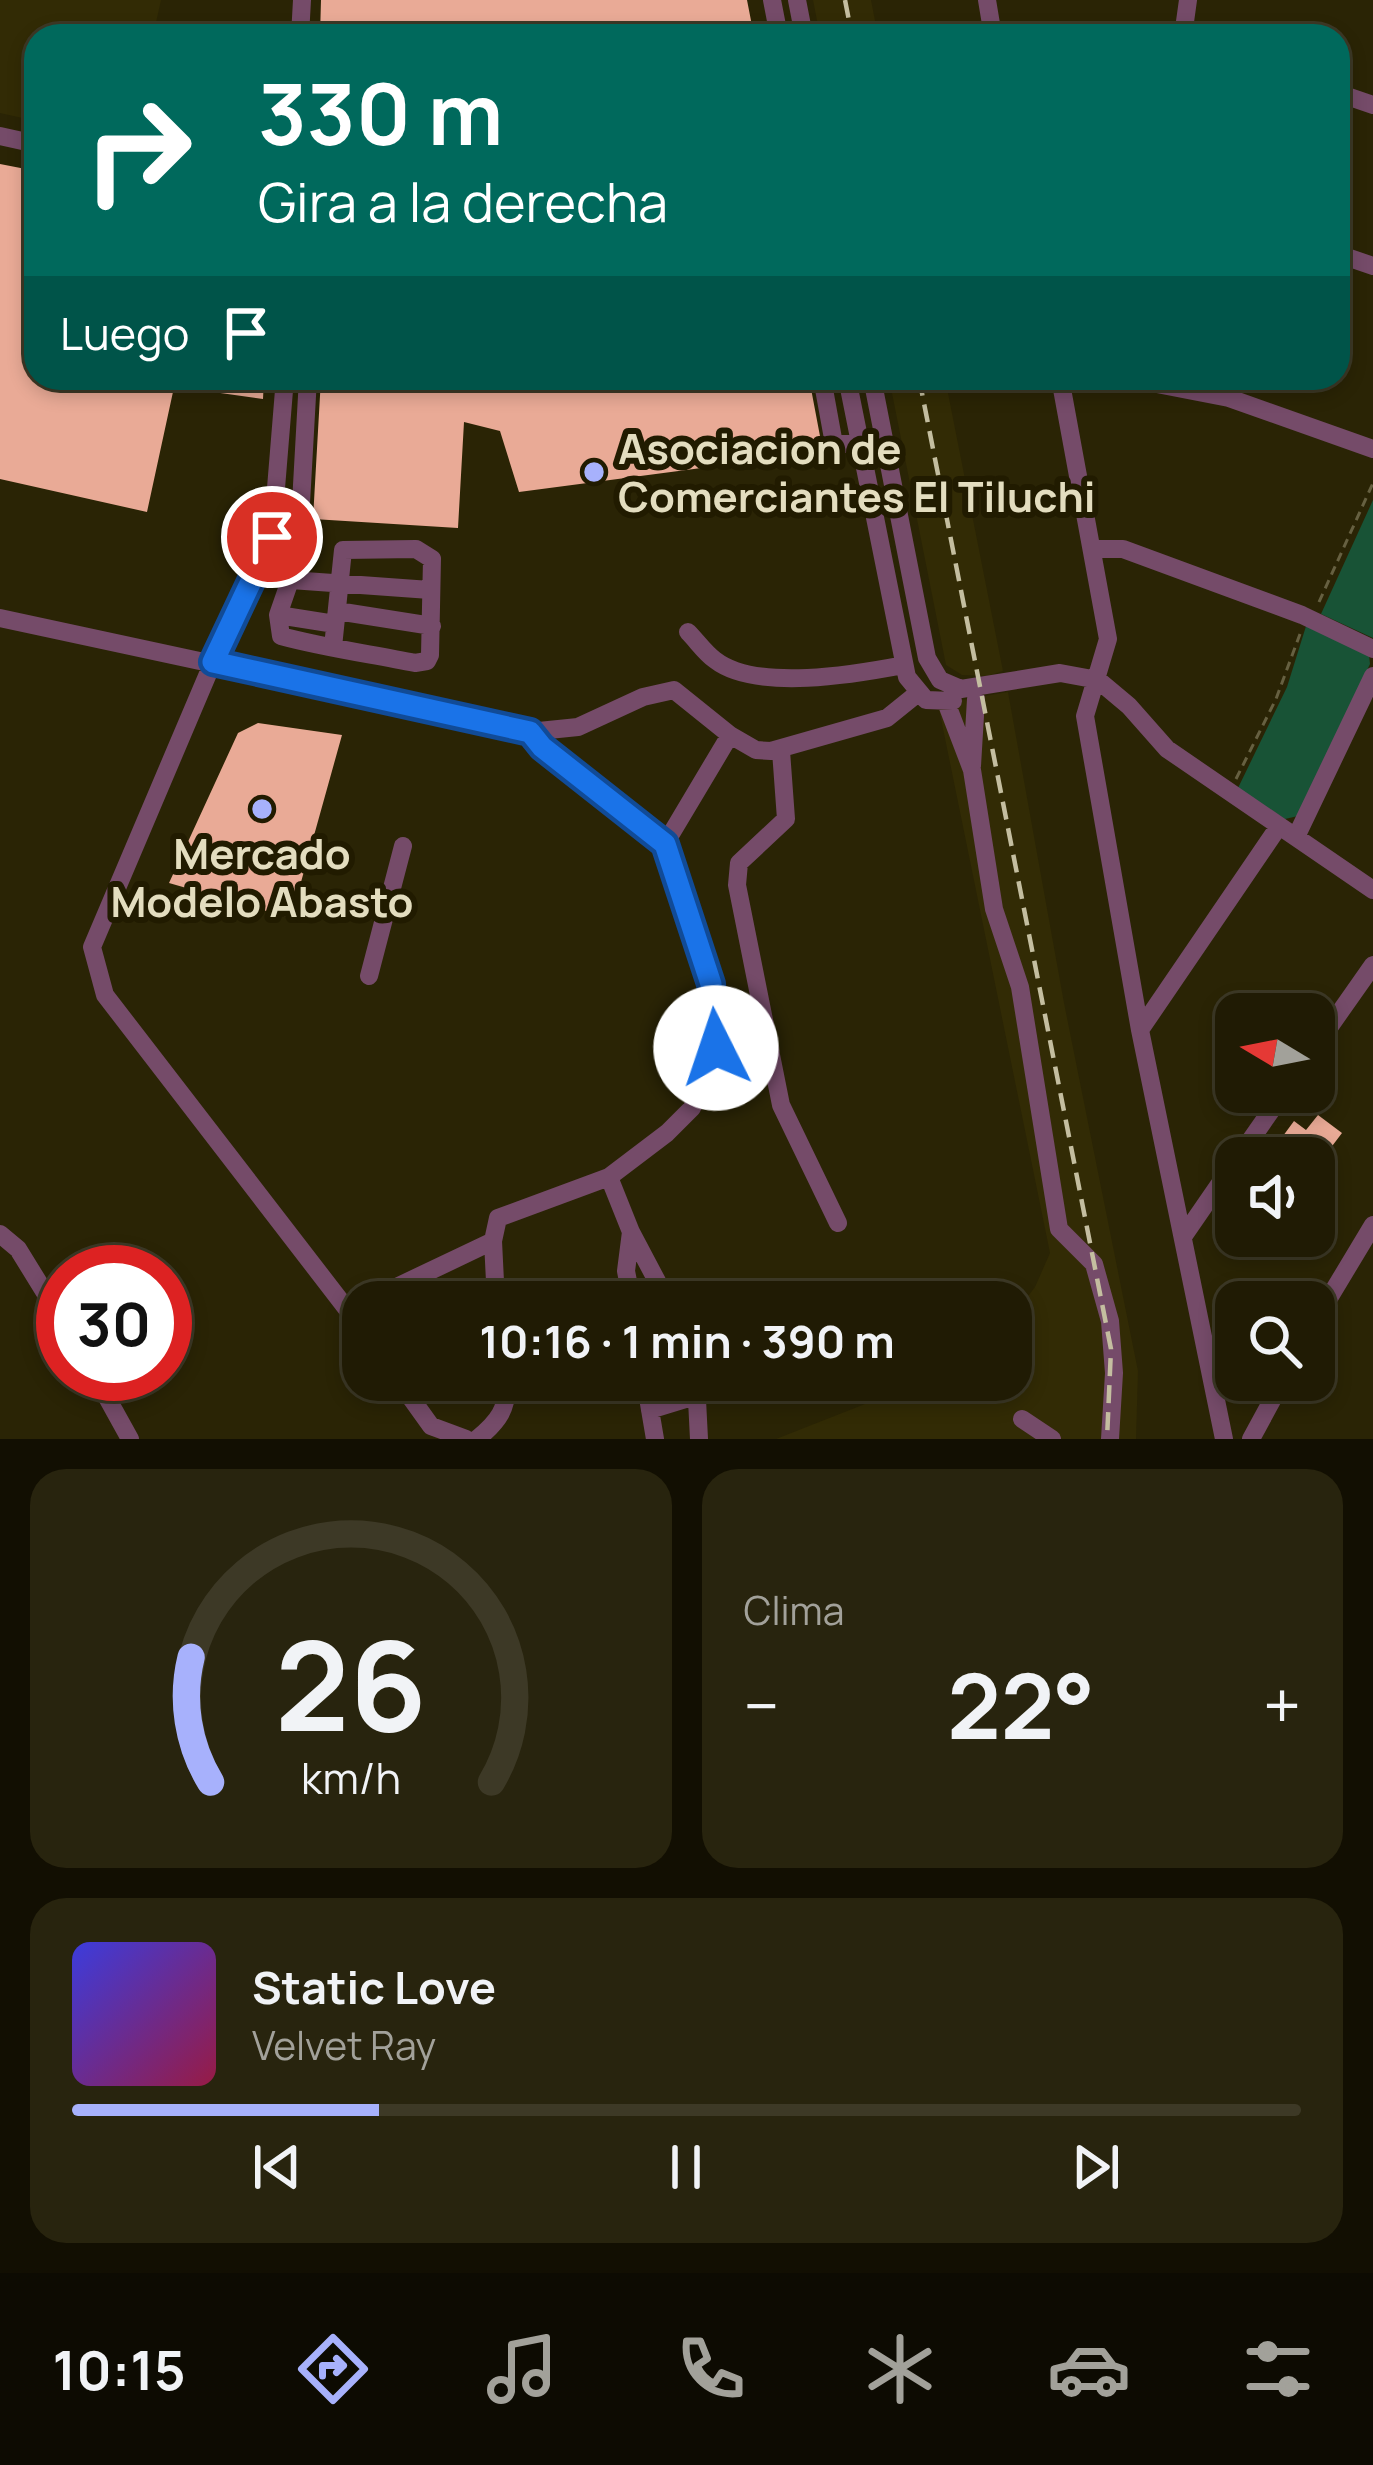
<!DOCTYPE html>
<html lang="es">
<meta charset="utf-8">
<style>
body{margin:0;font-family:Manrope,sans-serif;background:#28240e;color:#f1f3f6;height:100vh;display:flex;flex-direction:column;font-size:45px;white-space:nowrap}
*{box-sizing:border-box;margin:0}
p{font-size:39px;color:#a2a19a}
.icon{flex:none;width:66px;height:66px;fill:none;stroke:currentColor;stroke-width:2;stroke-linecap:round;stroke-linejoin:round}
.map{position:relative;height:1439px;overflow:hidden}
.panel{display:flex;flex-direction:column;gap:30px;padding:30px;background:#120f02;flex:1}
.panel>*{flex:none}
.hud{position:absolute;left:24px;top:24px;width:1326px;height:366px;border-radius:36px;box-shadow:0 6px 18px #0003,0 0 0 3px #3d3926;background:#00695c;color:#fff;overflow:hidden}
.needle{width:78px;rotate:280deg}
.fabs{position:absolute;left:1215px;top:993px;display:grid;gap:24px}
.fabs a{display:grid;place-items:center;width:120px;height:120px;border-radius:24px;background:#201b04;box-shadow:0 6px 18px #0003,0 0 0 3px #3d3926;font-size:60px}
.speed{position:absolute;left:36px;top:1245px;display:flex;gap:24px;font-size:60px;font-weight:700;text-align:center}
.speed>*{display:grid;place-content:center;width:156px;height:156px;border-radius:50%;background:#201b04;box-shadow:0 6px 18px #0003,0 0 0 3px #3d3926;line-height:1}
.speed .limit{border:18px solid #d22;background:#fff;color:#111}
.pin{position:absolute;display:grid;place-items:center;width:102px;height:102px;color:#fff;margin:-51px;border:6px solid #fff;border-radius:50%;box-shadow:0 3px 12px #0007}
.me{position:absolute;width:132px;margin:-66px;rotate:356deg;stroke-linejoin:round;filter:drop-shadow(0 0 9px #0008)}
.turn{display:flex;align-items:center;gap:42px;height:252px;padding:0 36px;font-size:54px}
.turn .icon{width:156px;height:156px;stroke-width:2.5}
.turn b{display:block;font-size:84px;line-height:102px}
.then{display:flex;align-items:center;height:114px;padding:0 36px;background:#0003;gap:24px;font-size:45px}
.big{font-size:90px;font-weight:700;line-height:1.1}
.panel .card{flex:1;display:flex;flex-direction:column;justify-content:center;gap:18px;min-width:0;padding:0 42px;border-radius:36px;background:#28240e}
.panel .dial{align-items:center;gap:0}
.dial svg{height:312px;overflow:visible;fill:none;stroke:#3d3926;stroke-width:7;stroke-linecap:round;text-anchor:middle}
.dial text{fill:#f1f3f6;stroke:none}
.song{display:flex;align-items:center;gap:36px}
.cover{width:144px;height:144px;border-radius:18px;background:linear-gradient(135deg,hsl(240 70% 55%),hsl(340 70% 35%))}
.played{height:12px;border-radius:6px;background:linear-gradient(90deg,#a7b1fc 25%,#3d3926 25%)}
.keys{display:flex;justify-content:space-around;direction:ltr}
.heat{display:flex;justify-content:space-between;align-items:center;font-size:66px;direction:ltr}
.panel .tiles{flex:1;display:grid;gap:30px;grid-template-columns:1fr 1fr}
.card:last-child{grid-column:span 2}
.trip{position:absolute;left:342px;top:1281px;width:690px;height:120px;border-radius:36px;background:#201b04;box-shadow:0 6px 18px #0003,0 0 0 3px #3d3926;font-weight:700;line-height:120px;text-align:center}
.menu{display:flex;height:192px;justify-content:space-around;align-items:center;background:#0d0b02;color:#a2a19a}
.menu .icon{width:84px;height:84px}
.menu .on{color:#a7b1fc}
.menu b{font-size:54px;color:#f1f3f6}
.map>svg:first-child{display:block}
</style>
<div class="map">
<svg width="1373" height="1439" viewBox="0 0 1373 1439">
<rect width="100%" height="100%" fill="#2a2405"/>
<path fill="#322b05" d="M0,0H161L153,36H36V121L0,113Z
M813,0H871L878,36H820Z
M889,378H945L1003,671L987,676L962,675L946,665Z
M1008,692L1064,1003L1138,1371L1136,1439H776L926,1380H1011V1319L1035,1287L1050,1253L938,704Z"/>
<path fill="#185336" d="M1373,500V638L1321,614Z
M1307,623L1369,655L1370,664L1298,816L1285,819L1238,788L1287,687Z"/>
<path fill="#e9aa96" d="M321,0H747L754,36H320Z
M0,164L36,171V378H176L147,512L0,479Z
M201,378H264L263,399L199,390Z
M321,378H809L823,452L519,492L500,431L464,422L458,528L313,519Z
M258,723L342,735L291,918L169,883L238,733Z
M1318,1115L1342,1133L1314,1170V1158H1281L1272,1151L1294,1121L1306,1130Z"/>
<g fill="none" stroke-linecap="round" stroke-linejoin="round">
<path stroke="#666041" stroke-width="3" stroke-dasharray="9 6" stroke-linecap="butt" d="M1319,602L1373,483
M1236,779L1276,699L1300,634"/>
<path stroke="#754b69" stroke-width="18" d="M772,0L779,36
M797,0L804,36
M987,0L993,36
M300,36L302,0
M1183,36L1188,0
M1338,93L1373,105
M0,136L36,144
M1338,254L1373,266
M285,378L272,537L213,662L92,947L105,995L363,1330
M822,378L834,444H861
M847,378L907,677L926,700L953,701
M872,378L927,658L940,680L961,689L1060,673L1098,680L1129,706L1167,749L1373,890
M1060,378L1108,639L1085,716L1140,1030L1224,1439
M1126,378L1229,398L1373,449
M276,510L301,503L308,378
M303,543L278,615L281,636C325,648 371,654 415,663L427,661L430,655L432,559L416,549L343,550L333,647
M1093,549H1123L1302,615L1373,649
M291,580L430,590
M337,611L432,626
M278,615L335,624
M0,618L529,732L542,747L665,844L711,984L716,1048L692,1108L667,1133L609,1177L498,1218L493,1241L496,1302
M688,632C697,641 705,653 715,660C756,692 857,674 904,665
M946,702L972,770L994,909L1020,987L1059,1229L1094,1264L1110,1321L1114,1373L1110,1439
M529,732L578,727L643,697L674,690L730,735L756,750L771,751L887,718L918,693
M781,751L786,819L739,863L737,885L781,1105L838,1223
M972,766L976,699
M1296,837L1373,676
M665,844L730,735
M369,976L403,846
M1140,1030L1279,826
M1314,1049L1373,965
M1238,1158L1284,1092
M609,1177L631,1232L668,1302
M631,1232L626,1271L632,1302
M0,1234L18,1249L63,1322
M1185,1234L1236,1160
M365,1302L493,1241
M1314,1323L1373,1225
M94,1374L130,1439
M398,1380L431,1426L466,1439
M645,1380L655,1439
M696,1380L699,1439
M650,1410L699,1395
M1022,1419L1052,1439
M477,1439C498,1422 509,1408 506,1380
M1251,1439L1283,1380"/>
<path stroke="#c4bea0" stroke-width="4.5" stroke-dasharray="18 9" stroke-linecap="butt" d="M845,0L852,36
M919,378L1111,1349L1107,1439"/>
</g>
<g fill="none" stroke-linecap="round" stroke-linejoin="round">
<defs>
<path id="route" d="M272,537L213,662L530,732L542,747L665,844L711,984L716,1048"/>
</defs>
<use href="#route" stroke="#114b97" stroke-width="30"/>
<use href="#route" stroke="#1a73e8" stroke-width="21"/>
</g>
<g fill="#a7b1fc" stroke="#211b00" stroke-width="4.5">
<circle cx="594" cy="472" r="12"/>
<circle cx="262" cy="809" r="12"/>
</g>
<g text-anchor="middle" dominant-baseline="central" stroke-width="12" stroke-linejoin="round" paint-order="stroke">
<g font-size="42" font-weight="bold" fill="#e3ddbf" stroke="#211b00" text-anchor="start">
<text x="618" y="448">Asociacion de<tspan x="618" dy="48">Comerciantes El Tiluchi</tspan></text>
<text x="262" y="853" text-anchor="middle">Mercado<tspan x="262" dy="48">Modelo Abasto</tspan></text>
</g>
</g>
</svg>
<div class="fabs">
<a><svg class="needle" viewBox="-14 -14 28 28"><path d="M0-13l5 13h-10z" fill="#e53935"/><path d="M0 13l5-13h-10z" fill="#a2a19a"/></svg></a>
<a><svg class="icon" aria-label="sound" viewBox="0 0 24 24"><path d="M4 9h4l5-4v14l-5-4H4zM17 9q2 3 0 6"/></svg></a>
<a><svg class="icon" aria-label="search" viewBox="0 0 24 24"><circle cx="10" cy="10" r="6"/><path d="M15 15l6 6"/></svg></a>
</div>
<div class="speed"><div class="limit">30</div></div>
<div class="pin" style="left:272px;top:537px;background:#d93025"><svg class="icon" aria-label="arrive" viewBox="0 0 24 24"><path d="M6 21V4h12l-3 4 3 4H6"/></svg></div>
<svg class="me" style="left:716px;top:1048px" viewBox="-20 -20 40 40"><circle r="19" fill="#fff"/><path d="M0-13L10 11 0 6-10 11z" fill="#1a73e8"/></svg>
<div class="trip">10:16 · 1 min · 390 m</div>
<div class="hud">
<div class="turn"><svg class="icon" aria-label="right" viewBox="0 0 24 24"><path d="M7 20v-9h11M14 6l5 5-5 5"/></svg><div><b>330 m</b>Gira a la derecha</div></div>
<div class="then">Luego<svg class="icon" aria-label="arrive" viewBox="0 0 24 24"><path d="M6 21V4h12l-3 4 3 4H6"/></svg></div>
</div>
</div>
<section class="panel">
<div class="tiles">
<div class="card dial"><svg viewBox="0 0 100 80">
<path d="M14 69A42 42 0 1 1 86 69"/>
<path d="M14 69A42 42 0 0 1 9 37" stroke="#a7b1fc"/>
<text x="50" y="56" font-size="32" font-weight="700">26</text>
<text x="50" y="72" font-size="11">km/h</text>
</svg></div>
<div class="card"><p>Clima</p>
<div class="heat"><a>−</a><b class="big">22°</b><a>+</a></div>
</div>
<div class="card">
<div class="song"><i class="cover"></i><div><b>Static Love</b><p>Velvet Ray</p></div></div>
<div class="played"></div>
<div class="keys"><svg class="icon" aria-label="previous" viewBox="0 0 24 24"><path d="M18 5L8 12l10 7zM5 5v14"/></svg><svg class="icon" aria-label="pause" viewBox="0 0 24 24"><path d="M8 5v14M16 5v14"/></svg><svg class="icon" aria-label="next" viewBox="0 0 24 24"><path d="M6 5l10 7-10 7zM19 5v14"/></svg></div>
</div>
</div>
</section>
<nav class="menu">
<b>10:15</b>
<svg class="icon on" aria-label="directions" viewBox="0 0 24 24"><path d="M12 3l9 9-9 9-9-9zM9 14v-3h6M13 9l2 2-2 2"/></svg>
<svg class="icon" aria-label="music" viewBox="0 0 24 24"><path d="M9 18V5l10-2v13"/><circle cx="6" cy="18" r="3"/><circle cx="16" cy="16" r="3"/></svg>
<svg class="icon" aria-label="phone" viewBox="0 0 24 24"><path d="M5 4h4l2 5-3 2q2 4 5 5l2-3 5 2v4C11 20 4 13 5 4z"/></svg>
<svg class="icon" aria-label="climate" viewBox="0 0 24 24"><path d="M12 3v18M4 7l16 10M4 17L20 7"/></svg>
<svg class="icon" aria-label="car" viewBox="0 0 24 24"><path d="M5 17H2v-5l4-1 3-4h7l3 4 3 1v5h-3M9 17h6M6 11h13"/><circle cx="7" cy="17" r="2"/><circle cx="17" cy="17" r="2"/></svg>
<svg class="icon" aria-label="filters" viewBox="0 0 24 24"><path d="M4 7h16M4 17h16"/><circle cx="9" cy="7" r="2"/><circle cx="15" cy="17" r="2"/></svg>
</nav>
